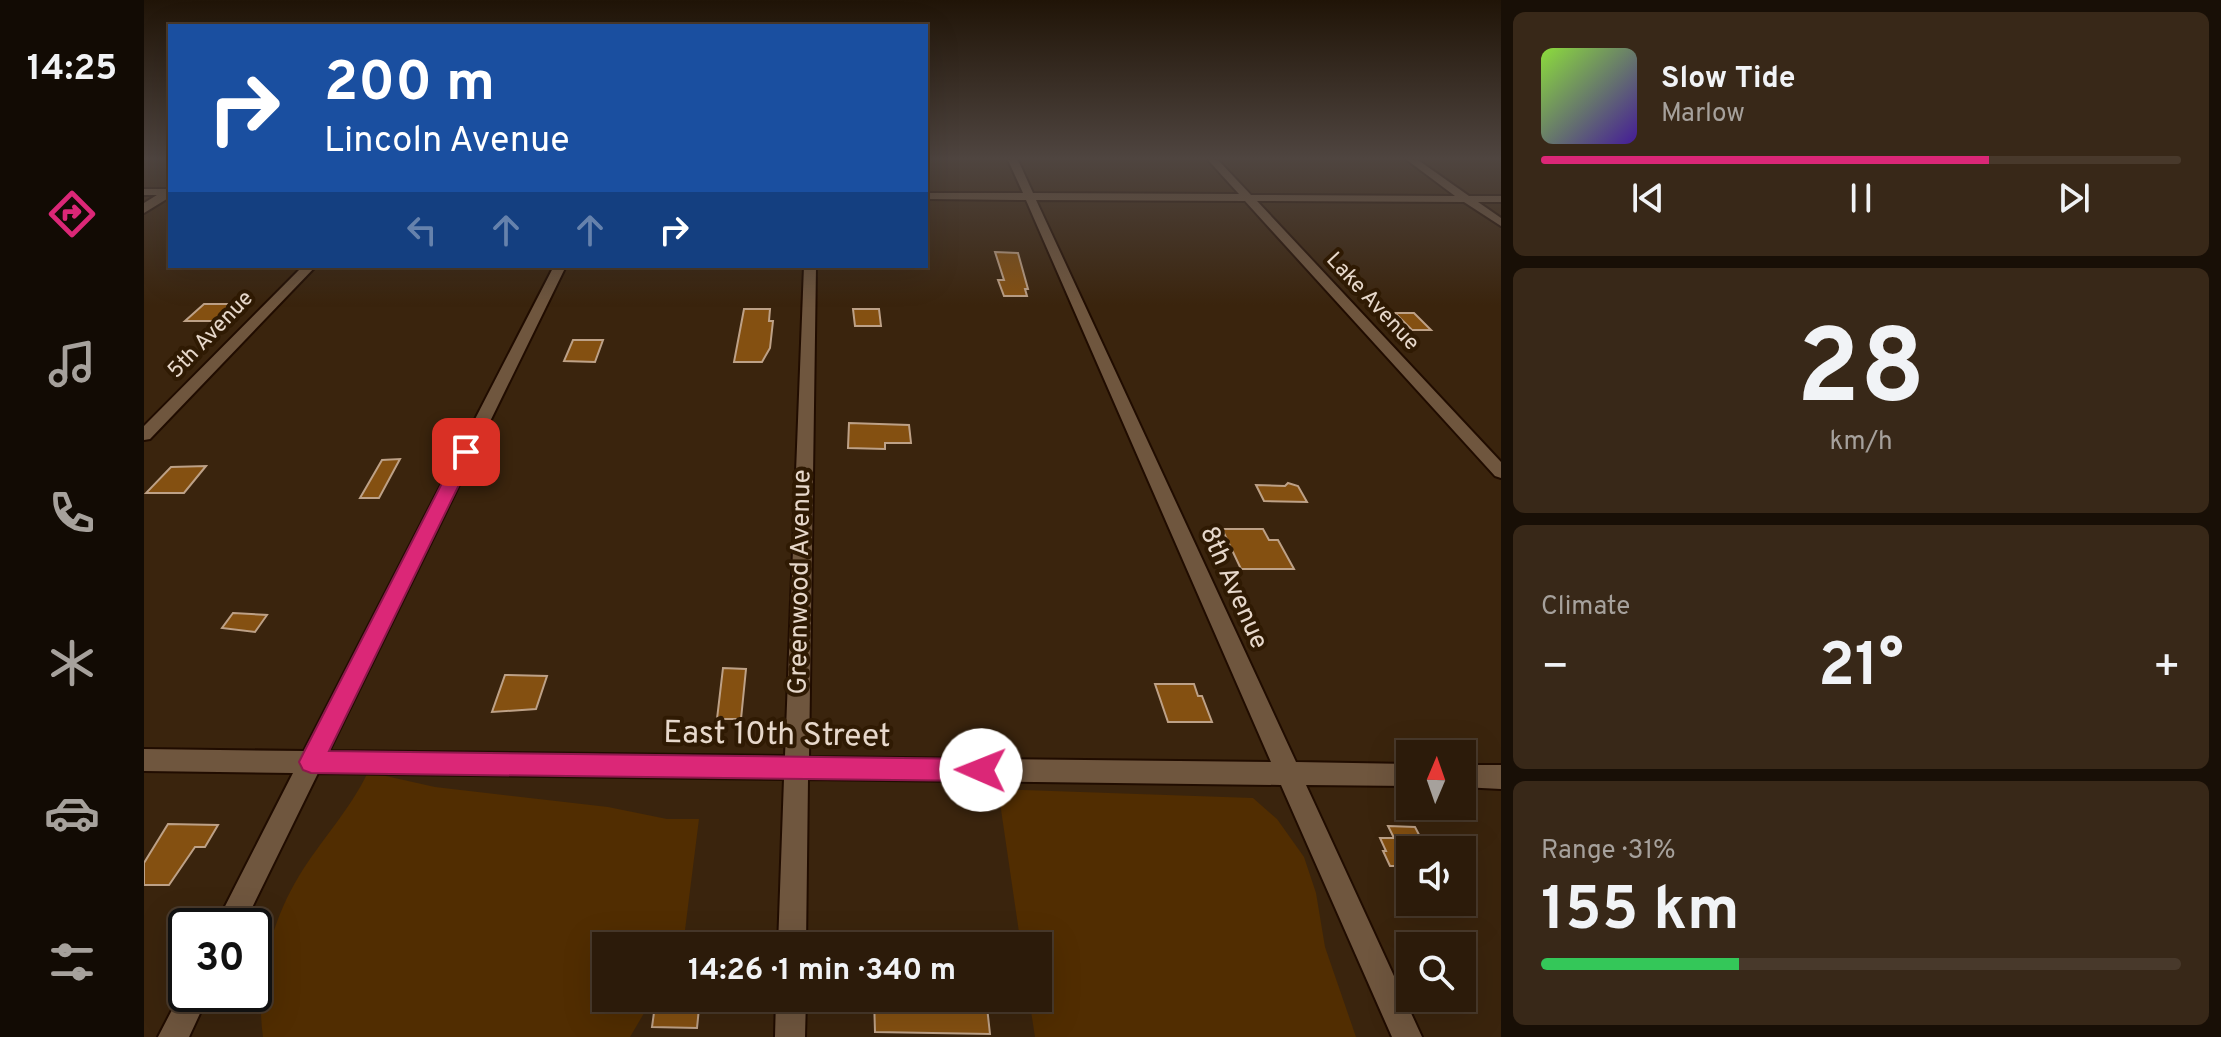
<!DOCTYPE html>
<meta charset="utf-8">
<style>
body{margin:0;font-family:Overpass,sans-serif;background:#382818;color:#f1f3f6;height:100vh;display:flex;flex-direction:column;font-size:30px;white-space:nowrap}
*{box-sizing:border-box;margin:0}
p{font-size:26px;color:#a6a19c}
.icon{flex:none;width:44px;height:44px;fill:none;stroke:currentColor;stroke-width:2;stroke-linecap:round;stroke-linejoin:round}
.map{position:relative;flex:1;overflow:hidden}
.details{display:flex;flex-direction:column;gap:12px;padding:12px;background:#180f06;width:720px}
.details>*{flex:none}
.hud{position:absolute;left:24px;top:24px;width:760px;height:244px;border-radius:0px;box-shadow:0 8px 32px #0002,0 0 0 2px #48392b;background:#1a4fa0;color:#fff;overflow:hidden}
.needle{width:52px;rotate:2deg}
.buttons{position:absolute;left:1252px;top:740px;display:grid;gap:16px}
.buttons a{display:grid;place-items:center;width:80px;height:80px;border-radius:0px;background:#2c1b0a;box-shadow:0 8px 32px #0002,0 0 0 2px #48392b;font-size:40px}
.speed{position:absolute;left:24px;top:908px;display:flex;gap:16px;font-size:40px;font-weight:700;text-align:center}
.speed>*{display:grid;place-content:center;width:104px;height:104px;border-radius:50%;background:#2c1b0a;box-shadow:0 8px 32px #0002,0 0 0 2px #48392b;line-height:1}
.speed .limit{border:4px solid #111;border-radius:12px;background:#fff;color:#111}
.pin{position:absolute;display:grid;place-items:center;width:68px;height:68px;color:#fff;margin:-34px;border-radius:16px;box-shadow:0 4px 12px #0006}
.me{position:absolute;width:88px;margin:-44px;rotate:271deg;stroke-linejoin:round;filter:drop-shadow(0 0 6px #0008)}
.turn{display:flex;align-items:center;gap:28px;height:168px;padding:0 24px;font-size:36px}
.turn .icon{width:104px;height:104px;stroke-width:2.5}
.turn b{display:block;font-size:56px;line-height:68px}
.lanes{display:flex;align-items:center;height:76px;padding:0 24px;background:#0003;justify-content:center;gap:40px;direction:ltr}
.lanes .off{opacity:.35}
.big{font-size:60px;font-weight:700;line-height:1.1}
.details .tile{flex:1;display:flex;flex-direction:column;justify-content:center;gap:12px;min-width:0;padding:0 28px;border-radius:12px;background:#382818}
.details .dial{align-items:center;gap:0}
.dial b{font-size:104px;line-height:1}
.song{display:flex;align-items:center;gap:24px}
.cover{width:96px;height:96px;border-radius:12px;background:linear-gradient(135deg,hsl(90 70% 55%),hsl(260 70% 35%))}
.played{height:8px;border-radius:4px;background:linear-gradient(90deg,#db2777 70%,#48392b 70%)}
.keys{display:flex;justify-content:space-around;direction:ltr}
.heat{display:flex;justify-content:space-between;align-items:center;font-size:44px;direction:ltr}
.charge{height:12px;border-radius:6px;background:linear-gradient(90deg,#34c759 31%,#48392b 0)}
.trip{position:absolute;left:448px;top:932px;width:460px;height:80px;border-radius:0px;background:#2c1b0a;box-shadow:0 8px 32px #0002,0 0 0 2px #48392b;font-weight:700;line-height:80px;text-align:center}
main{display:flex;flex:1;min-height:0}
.menu{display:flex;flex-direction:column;width:144px;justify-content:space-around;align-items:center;background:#120b04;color:#a6a19c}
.menu .icon{width:56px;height:56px}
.menu .active{color:#db2777}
.menu b{font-size:36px;color:#f1f3f6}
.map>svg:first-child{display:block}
</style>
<main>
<nav class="menu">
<b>14:25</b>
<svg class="icon active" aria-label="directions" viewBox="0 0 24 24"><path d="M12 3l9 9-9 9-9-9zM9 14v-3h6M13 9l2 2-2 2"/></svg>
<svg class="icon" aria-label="music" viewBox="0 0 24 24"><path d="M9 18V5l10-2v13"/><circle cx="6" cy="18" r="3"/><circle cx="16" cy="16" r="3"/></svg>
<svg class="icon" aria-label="phone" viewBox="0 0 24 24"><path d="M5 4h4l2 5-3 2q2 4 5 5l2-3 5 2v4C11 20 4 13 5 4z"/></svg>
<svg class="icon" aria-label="climate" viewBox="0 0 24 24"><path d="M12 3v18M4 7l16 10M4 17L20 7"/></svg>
<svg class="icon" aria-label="car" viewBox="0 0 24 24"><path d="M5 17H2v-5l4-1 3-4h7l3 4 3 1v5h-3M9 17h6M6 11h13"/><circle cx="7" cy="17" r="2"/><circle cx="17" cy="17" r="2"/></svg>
<svg class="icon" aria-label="filters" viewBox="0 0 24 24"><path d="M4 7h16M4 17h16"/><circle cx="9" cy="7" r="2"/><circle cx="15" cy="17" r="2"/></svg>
</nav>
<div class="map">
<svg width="1357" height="1037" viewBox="0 0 1357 1037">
<rect width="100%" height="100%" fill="#3a240d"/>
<path fill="#512d01" d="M224,772L291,787L464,807L523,819H555L539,946H462V998H509L486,1037H119C111,983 127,922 155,876C177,840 206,810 224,772Z
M854,789L1109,798L1133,819L1160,857L1172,893L1181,947L1212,1037H891L885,998H894V946H877Z"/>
<path fill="#845011" stroke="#bda187" stroke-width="2" d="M851,252L874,253L884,289H881L883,296H860L854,280H860Z
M60,304H90L72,321H41Z
M600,309H626L625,321H629L626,348L618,362H590Z
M709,309H735L737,326H711Z
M1251,313H1270L1287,330H1268Z
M429,340H459L451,362L420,361Z
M705,423L765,425L767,443H741V449L704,448Z
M256,459L235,498H216L238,460Z
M62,466L40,493H2L27,467Z
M1144,483L1154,486L1163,502L1120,501L1112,485L1141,486Z
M1078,529H1119L1125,540H1134L1150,569H1097Z
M89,613L123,615L111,632L78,628Z
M579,668L602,669L597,719H573Z
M361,675L403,676L392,709L348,712Z
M1011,684H1050L1054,696H1058L1068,722H1024Z
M24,824L74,825L61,847H51L25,885H0V863Z
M1244,826L1271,827L1283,850H1266V886L1255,866H1246L1239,851H1242L1236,838H1250Z
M512,998H556L553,1028L508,1027Z
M730,998H842L846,1034L731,1032Z"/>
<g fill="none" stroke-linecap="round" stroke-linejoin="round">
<defs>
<path id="minor" d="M864,160H874L889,193L1095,194L1064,160H1074L1107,195L1311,196L1263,160H1274L1325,196H1357V202H1334L1357,218V226L1320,202L1113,201L1357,462V478L1351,476L1101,201L892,200L1152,762L1266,764V786L1162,785L1278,1037H1248L1137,785L664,779L662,946H634L640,779L174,773L99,926H71L149,773L0,771V749L160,751L410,266H422L185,751L641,756L660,266H672L665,757L1127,762L882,200L782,199V193H879Z
M0,189H26V195H0Z
M159,266H172L6,439L0,440V426Z
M1318,765H1357V789L1318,787Z
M42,983V994H65L45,1037H14Z
M632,998H662L661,1037H631Z"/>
<path id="tertiary" d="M26,187V197L0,213V203Z"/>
</defs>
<use href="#minor" stroke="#200c00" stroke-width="4"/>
<use href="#tertiary" stroke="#200c00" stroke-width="4"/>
<use href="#minor" fill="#6f563e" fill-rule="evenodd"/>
<use href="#tertiary" fill="#6f563e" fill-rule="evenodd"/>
</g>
<linearGradient id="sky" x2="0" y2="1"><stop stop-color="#201407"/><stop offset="0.52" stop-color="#4f4540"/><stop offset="1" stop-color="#4f4540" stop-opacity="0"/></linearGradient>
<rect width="1357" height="305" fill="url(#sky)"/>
<path fill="#db2777" stroke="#8e194d" stroke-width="2" d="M322,446L331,452L185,751L837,759L846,762L849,770L846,778L837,781L167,773L159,770L155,762L159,754L314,452Z"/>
<g text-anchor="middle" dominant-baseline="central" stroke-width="8" stroke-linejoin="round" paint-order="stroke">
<g font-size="22" fill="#e7d8cb" stroke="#2f1a03">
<text transform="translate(1228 302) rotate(47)">Lake Avenue</text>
<text transform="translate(67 335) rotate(-46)">5th Avenue</text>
</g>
<g font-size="26" fill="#e7d8cb" stroke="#2f1a03">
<text transform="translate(657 582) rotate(-89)">Greenwood Avenue</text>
<text transform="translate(1089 588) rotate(66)">8th Avenue</text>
</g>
<g font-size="32" fill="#e7d8cb" stroke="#2f1a03">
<text transform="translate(633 736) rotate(1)">East 10th Street</text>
</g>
</g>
</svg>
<div class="buttons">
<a><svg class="needle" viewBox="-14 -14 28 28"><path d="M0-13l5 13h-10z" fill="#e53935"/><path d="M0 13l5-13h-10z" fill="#a6a19c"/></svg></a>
<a><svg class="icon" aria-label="sound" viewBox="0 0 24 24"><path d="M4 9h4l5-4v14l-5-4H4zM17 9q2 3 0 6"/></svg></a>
<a><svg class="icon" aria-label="search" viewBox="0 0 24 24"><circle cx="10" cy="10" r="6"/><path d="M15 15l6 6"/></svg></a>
</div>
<div class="speed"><div class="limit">30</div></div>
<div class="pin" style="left:322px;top:452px;background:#d93025"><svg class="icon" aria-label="arrive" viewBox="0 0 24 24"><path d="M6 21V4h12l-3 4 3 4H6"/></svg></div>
<svg class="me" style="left:837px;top:770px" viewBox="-20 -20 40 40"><circle r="19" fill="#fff"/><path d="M0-13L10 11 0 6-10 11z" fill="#db2777"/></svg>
<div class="trip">14:26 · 1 min · 340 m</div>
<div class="hud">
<div class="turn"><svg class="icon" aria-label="right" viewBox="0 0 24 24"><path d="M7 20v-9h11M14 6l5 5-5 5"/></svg><div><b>200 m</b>Lincoln Avenue</div></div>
<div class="lanes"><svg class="icon off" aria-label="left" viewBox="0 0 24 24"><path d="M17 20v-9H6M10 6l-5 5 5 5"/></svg><svg class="icon off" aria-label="ahead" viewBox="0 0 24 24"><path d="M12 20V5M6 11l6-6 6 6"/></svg><svg class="icon off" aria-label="ahead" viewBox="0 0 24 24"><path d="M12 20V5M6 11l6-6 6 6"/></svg><svg class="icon" aria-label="right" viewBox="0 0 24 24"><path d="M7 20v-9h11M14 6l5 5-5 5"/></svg></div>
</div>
</div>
<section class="details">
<div class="tile">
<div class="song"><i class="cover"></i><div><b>Slow Tide</b><p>Marlow</p></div></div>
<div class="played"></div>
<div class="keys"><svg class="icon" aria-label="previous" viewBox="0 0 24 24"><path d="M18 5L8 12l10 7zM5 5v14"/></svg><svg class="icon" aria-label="pause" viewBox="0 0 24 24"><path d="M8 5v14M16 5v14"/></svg><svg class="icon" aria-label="next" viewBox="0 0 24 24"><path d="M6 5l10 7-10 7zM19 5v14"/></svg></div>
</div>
<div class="tile dial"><b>28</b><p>km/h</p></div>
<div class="tile"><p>Climate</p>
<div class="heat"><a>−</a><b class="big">21°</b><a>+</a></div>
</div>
<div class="tile"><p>Range · 31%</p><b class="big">155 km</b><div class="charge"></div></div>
</section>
</main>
